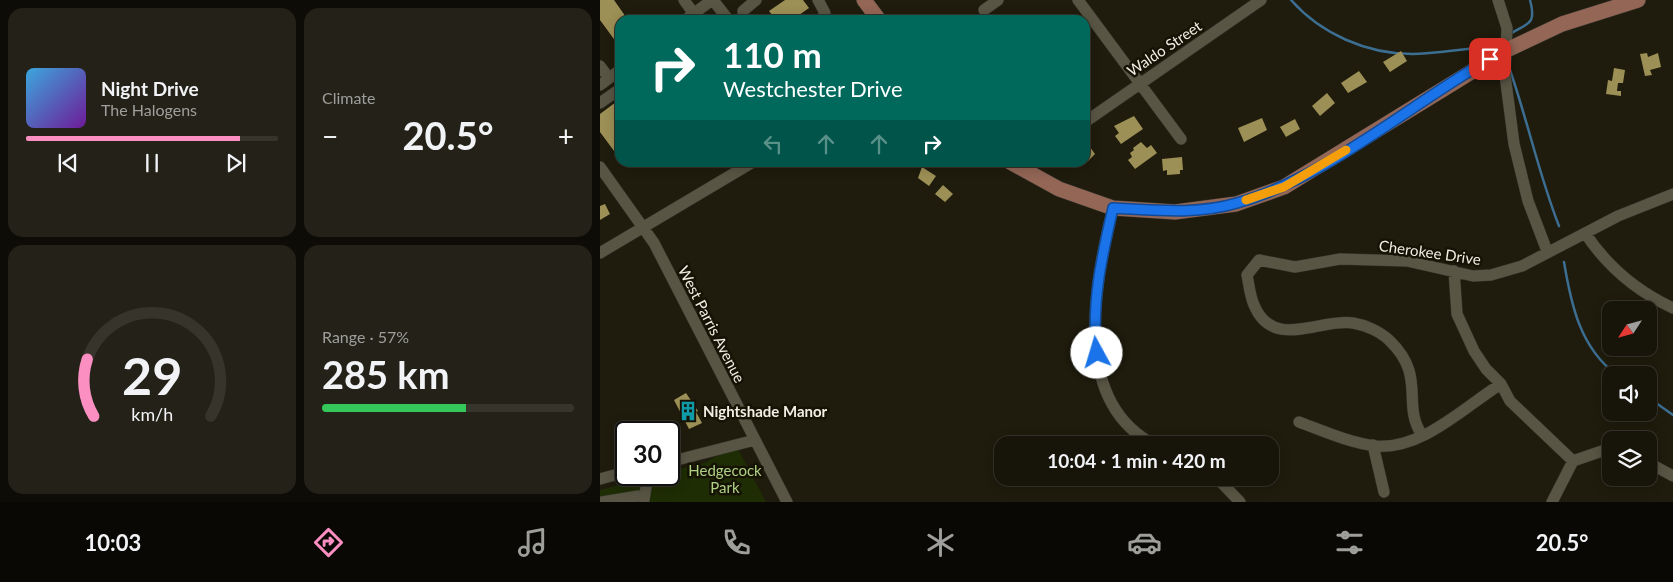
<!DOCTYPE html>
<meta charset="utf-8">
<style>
body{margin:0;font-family:Lato,sans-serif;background:#242218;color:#f1f3f6;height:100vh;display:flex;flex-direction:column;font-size:19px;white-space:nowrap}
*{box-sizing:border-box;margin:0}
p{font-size:16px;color:#9e9f9c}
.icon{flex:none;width:28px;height:28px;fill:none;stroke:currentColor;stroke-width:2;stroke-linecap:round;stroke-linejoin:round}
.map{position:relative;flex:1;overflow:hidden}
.details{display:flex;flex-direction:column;gap:8px;padding:8px;background:#0d0c06;width:600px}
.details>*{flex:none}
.guide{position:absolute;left:15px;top:15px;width:475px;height:152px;border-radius:15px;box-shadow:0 2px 12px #0003,0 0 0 1px #36342b;background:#00695c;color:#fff;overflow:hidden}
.needle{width:32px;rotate:234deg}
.buttons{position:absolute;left:1002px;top:301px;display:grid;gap:10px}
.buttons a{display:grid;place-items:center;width:55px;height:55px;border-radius:10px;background:#17150a;box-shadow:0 2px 12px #0003,0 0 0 1px #36342b;font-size:25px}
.speed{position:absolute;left:15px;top:421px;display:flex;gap:10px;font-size:25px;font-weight:700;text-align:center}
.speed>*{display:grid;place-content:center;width:65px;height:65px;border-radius:50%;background:#17150a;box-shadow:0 2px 12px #0003,0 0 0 1px #36342b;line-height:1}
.speed .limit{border:2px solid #111;border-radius:8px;background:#fff;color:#111}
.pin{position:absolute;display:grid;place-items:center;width:42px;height:42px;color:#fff;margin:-21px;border-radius:10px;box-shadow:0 2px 8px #0006}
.me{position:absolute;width:55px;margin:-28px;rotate:354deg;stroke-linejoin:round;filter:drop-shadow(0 0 4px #0008)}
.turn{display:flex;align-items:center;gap:18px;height:105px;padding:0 25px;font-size:22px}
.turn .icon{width:65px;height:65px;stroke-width:2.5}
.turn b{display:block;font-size:35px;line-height:42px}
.lanes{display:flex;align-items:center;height:48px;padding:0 25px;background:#0003;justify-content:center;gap:25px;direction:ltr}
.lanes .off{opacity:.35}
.big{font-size:38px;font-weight:700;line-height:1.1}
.details .card{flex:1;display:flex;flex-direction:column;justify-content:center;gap:8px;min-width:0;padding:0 18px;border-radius:15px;background:#242218}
.details .dial{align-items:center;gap:0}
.dial svg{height:130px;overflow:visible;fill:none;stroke:#36342b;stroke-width:7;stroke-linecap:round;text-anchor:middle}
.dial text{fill:#f1f3f6;stroke:none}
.song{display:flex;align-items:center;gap:15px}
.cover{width:60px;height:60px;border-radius:8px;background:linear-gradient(135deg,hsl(200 70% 55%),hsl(280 70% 35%))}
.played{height:5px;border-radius:2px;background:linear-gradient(90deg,#fc8fc2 85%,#36342b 85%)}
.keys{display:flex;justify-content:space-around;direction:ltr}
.heat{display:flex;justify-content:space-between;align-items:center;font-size:28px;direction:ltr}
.charge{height:8px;border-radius:4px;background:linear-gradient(90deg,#34c759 57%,#36342b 0)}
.details .tiles{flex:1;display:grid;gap:8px;grid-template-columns:repeat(2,1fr)}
.trip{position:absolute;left:394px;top:436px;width:285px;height:50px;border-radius:15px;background:#17150a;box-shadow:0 2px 12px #0003,0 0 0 1px #36342b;font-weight:700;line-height:50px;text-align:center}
.tabs{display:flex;height:80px;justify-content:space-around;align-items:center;background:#090804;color:#9e9f9c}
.tabs .icon{width:35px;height:35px}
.tabs .selected{color:#fc8fc2}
.tabs b{font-size:22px;color:#f1f3f6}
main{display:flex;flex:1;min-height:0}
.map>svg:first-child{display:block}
</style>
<main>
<section class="details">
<div class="tiles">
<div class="card">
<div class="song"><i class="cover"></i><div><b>Night Drive</b><p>The Halogens</p></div></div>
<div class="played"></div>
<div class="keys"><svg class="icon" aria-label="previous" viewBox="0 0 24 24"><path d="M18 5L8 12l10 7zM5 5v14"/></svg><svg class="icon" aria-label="pause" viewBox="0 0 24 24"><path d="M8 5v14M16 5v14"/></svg><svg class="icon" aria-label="next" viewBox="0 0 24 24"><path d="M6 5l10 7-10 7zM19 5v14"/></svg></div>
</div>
<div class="card"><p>Climate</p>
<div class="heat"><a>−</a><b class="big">20.5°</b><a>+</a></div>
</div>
<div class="card dial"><svg viewBox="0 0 100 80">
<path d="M14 69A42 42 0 1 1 86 69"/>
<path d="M14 69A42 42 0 0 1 10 34" stroke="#fc8fc2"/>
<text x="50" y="56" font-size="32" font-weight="700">29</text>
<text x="50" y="72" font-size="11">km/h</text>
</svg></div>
<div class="card"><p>Range · 57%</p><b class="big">285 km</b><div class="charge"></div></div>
</div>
</section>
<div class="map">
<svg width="1073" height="502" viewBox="0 0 1073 502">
<rect width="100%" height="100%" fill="#1f1c0d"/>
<path fill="#1e2d03" d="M135,443L166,502H0V490L58,475H69V472L107,462Z"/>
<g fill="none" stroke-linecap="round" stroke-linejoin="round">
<path stroke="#3c6e92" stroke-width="2.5" d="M691,0C721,34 767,54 812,54C840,54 868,47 897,47
M910,34C927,23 937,26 930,0
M910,70C928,122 939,175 959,226
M964,262C971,304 980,348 1017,375
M1049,398L1073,415"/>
</g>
<path fill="#9d9056" d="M0,0H14L28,20H20L19,46L0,20Z
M185,0H203L209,8L192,20H176L169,11Z
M801,51L807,61L790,72L783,62Z
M1047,53L1048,57L1058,53L1061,67L1050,70L1052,75L1045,76L1040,54Z
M1014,68L1025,70L1023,83H1018L1017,91H1021V96L1006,94L1008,80L1012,81Z
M759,71L767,82L748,93L741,83Z
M727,93L735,103L720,116L712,106Z
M20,99V154L17,155L0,132V114Z
M534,116L543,129L521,144L515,136L519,133L514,126Z
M662,118L667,130L644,142L638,128Z
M695,119L700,129L686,137L680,127Z
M541,142L547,148L551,145L557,153L535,169L528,160L532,157L530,153L534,150L533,148Z
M487,143L495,154L486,163L485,144Z
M582,157L583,170H580V174L567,175V170L563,171L562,159Z
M322,167L336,176L329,186L318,178Z
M343,185L353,194L345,202L335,194Z
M5,204L10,214L0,220V206Z
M86,393L98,411L96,412L102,423L89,429L74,400Z"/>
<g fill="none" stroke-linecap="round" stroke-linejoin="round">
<defs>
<path id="minor" d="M84,0L94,14
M113,0L127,18
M218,0L225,13L221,20
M478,0L581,139
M898,0L907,28L905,75L914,144L928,201L947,251
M384,10L398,0
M85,20L112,0
M144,20L143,11L156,0
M0,66L9,78
M0,85L20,70
M0,103L20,89
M485,122L661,0
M0,167L54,243L187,502
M513,208C495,282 470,402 555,445
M985,233C1007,266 1036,291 1073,308
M0,253L153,162
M854,271L857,314L874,351L886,369L901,384L910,401L973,461
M699,422C723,431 750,443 776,446C822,450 864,407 901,384
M822,435C801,404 827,377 790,341C781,332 766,325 753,323C720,318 673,351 654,305C650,296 649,285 647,275L659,260L695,267L740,259L807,261L873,276L891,275L922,266L1018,216L1073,194
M773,445L784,492
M69,462L155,440
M1049,463L1073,476
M617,478L640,502
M0,479L26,472
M44,500L48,475
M2,502L44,495
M952,502L973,461L1002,451H1011"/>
<path id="major" d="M264,0L279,20
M410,162L459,189L513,208L575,212L636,204L684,187L907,50L962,24L1038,0"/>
</defs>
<use href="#minor" stroke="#37352e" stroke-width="12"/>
<use href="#major" stroke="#37352e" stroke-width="16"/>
<use href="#minor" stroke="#585544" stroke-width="11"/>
<use href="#major" stroke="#936656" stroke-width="15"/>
</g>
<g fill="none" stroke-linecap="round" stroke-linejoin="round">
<defs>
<path id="route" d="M497,353C491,303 502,256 513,208C554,210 597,215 637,203C726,178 809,105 890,59"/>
</defs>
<use href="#route" stroke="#114b97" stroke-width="12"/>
<use href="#route" stroke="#1a73e8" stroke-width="9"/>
<path stroke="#f59e0b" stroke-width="9" d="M646,200L684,187L746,150"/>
</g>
<defs>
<symbol id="building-bare" viewBox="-9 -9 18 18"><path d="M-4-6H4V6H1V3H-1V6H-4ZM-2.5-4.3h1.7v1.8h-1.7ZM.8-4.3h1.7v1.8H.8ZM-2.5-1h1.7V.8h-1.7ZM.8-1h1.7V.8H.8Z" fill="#0f9aa8" stroke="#161305" stroke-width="2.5" paint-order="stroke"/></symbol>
</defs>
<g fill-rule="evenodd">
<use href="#building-bare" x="74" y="397" width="28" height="28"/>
</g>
<g text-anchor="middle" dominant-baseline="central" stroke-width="5" stroke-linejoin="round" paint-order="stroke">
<g font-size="15" fill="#f1efe5" stroke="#161305">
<text transform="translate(564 48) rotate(-34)">Waldo Street</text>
<text transform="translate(830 252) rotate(8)">Cherokee Drive</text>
<text transform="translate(112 324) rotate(63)">West Parris Avenue</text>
</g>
<g font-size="15" font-weight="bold" fill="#f1efe5" stroke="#161305" text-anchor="start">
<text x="103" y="411">Nightshade Manor</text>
</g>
<g font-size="15" fill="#aed183" stroke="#161305">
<text x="125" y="470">Hedgecock<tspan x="125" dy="17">Park</tspan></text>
</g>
</g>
</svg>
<div class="buttons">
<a><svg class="needle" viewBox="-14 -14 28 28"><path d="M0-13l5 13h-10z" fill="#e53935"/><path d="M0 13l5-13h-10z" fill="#9e9f9c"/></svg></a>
<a><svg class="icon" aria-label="sound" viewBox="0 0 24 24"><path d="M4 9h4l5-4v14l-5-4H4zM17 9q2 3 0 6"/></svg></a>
<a><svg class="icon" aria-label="layers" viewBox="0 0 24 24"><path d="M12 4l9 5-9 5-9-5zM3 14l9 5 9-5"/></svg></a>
</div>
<div class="speed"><div class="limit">30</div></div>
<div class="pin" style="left:890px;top:59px;background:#d93025"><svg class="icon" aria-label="arrive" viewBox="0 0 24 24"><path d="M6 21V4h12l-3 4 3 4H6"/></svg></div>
<svg class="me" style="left:497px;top:353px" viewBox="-20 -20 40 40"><circle r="19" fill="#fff"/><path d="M0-13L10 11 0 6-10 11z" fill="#1a73e8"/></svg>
<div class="trip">10:04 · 1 min · 420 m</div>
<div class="guide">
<div class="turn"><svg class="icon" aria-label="right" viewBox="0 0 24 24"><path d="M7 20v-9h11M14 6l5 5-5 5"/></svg><div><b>110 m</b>Westchester Drive</div></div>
<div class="lanes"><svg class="icon off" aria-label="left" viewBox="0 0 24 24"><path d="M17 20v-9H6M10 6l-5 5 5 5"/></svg><svg class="icon off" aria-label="ahead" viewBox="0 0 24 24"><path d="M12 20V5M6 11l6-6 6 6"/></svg><svg class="icon off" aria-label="ahead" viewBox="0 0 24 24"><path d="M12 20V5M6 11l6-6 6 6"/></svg><svg class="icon" aria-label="right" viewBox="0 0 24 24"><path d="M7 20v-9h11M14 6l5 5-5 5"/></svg></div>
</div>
</div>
</main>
<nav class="tabs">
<b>10:03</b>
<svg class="icon selected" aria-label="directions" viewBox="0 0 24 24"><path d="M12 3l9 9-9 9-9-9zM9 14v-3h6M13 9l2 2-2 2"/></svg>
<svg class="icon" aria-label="music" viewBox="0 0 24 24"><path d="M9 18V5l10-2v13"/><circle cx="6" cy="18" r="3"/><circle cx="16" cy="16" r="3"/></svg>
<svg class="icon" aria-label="phone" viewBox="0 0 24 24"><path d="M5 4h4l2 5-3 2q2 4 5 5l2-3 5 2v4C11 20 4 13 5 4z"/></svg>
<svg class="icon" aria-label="climate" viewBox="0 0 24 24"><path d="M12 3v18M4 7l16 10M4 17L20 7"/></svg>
<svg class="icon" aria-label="car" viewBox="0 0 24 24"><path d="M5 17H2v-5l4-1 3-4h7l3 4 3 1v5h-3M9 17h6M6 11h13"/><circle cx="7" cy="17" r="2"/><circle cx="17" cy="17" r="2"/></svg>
<svg class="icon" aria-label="filters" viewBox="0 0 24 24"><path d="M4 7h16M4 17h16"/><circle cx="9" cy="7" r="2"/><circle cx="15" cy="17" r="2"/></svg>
<b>20.5°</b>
</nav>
